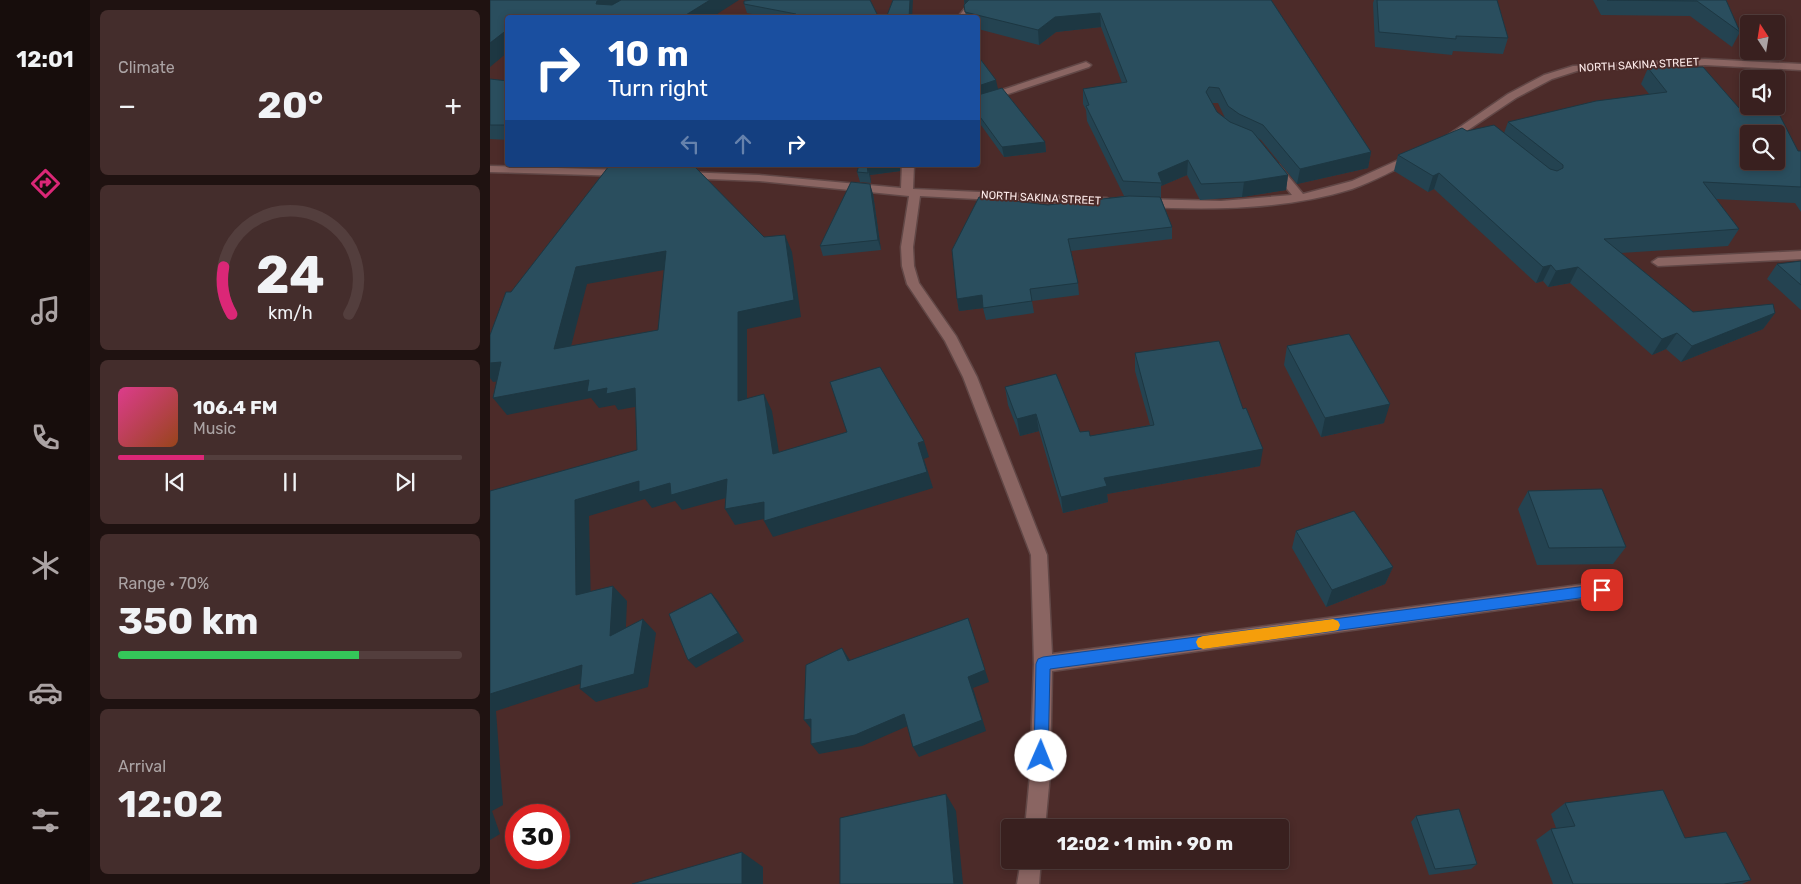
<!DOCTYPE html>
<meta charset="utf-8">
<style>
body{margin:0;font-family:Rubik,sans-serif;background:#442d2c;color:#f1f3f6;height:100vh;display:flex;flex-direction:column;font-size:19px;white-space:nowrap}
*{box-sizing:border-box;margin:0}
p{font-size:16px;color:#aba3a4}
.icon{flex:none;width:28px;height:28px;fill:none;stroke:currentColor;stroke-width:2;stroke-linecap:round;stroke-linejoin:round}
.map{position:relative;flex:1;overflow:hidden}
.drawer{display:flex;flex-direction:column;gap:10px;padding:10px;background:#1f1211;width:400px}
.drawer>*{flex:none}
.banner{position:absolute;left:15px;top:15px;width:475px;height:152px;border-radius:5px;box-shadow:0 2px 8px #0003,0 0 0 1px #533e3d;background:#1a4fa0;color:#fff;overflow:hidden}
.needle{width:32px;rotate:348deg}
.fabs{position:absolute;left:1250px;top:15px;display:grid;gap:10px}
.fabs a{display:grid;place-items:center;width:45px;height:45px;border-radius:5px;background:#39201f;box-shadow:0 2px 8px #0003,0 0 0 1px #533e3d;font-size:25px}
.speed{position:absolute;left:15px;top:804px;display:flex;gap:10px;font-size:25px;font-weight:700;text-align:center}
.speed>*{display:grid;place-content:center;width:65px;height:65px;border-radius:50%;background:#39201f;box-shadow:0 2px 8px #0003,0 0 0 1px #533e3d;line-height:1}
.speed .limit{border:8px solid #d22;background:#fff;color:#111}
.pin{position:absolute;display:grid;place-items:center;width:42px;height:42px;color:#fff;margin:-21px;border-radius:10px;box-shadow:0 2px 8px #0006}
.me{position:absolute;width:55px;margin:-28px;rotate:1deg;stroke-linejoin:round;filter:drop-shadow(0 0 4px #0008)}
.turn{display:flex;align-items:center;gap:18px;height:105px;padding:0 20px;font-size:22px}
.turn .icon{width:65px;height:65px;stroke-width:2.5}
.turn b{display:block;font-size:35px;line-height:42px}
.lanes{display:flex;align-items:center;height:48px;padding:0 20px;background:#0003;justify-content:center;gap:25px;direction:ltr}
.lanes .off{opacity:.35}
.big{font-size:38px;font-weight:700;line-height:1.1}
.drawer .widget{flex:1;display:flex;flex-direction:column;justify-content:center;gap:8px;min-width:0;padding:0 18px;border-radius:8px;background:#442d2c}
.drawer .dial{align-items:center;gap:0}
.dial svg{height:130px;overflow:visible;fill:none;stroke:#533e3d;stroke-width:7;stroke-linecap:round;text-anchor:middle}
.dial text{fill:#f1f3f6;stroke:none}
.song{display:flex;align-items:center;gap:15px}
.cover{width:60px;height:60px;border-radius:8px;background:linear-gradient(135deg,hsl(330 70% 55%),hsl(20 70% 35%))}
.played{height:5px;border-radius:2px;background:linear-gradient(90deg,#db2777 25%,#533e3d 25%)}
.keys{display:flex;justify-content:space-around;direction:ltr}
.heat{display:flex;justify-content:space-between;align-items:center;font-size:28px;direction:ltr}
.charge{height:8px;border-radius:4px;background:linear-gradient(90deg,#34c759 70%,#533e3d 0)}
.trip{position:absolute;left:511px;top:819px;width:288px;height:50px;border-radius:5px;background:#39201f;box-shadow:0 2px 8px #0003,0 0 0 1px #533e3d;font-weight:700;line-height:50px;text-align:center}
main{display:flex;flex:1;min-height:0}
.dock{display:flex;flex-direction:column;width:90px;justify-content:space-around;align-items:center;background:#170d0c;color:#aba3a4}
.dock .icon{width:35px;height:35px}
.dock .on{color:#db2777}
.dock b{font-size:22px;color:#f1f3f6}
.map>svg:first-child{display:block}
</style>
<main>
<nav class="dock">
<b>12:01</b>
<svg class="icon on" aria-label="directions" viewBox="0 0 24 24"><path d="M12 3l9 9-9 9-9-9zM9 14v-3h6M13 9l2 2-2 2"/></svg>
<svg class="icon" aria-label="music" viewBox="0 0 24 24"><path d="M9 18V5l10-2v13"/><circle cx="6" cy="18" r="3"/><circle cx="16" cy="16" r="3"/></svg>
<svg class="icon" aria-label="phone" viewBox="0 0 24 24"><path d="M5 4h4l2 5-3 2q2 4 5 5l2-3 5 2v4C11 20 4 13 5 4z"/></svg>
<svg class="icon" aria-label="climate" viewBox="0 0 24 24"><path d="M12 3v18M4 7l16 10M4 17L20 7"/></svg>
<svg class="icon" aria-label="car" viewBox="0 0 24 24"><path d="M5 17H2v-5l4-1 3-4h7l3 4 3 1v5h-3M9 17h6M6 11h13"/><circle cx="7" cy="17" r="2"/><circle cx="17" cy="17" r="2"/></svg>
<svg class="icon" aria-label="filters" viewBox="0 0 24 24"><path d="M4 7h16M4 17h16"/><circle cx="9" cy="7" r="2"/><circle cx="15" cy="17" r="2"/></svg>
</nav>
<section class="drawer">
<div class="widget"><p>Climate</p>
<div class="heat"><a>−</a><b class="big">20°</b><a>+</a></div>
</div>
<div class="widget dial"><svg viewBox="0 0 100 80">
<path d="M14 69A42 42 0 1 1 86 69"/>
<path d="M14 69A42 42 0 0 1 9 40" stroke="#db2777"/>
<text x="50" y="56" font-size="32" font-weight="700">24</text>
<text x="50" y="72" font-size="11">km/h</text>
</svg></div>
<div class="widget">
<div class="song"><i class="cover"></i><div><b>106.4 FM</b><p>Music</p></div></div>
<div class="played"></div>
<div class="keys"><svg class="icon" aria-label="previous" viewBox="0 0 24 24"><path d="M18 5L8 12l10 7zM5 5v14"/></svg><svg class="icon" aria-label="pause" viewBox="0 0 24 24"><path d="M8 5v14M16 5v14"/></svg><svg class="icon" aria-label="next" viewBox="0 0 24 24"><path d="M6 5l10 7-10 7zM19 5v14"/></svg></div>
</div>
<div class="widget"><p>Range · 70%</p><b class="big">350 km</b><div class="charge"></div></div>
<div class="widget"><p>Arrival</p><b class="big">12:02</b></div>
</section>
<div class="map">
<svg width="1311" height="884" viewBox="0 0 1311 884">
<rect width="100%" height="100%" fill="#4c2b29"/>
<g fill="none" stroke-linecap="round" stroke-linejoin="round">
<defs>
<path id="minor" d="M482,0H491L476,18H467Z
M1215,59L1311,64V70L1215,65L1087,71L1062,79L1026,98L960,142L956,143L951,140L1018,94L1054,75L1083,66Z
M596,62L601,65L599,67L488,104V98Z
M924,153L928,154L930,156L928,158C906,169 885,181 862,189C794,210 723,210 653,207L647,203L653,199L731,201L802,195L779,167L785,164L789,165L813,194L862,181Z
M412,165H424L423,189L617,198L623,202L617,206L430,196L423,247L424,266L429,283L466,336L487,377L557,555L562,654L1112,582L1118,585L1121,590L1118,595L562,671L560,775L555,828H535L540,775L544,664L541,555L473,377L455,341L417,284L412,266L411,247L419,196L269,181L194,178L188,175L194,172L269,175L411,188Z
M0,166L133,170L139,173L133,176L0,172Z
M1311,251V259L1168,266L1162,262L1168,258Z
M531,860H551L549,884H527Z"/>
</defs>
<use href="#minor" stroke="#614746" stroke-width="3"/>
<use href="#minor" fill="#8a6562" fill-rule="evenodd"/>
</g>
<path fill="#244351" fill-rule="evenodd" d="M474,0H781L881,152L878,168L807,184L771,140L768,138L798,175L796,190L752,197L710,200L697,175L671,186V198L682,227V239L581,251L588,283L589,295L542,301L544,313L496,320L493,308L469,311L467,299L558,205L634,196L597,121L596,110L593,104V89L632,83L611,27L566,32L549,45L488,29V18H476ZM722,103H728L735,118L727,112Z
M884,0H1007L1018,38L1013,54L963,51L962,55L885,47L883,3Z
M1103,0H1236L1250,32L1242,47L1200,16L1111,15Z
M254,4L389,18H279L257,13Z
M488,56L508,89L555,142L556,152L514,157L488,121Z
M1158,68L1249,108L1308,151H1311V212L1305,203L1226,199L1249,229L1238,246L1131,253L1203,312L1285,313L1273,329L1191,362L1176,349L1162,355L1080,283L1058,287L1053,281L1046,283L944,189L938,192L904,171L908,155L977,131L1014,133L1018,122L1159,94L1151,84Z
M0,79L18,81V140L0,139Z
M369,165H410V171L380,175L381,183L370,182L367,172Z
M383,194L391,250L333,256L330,246Z
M1311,261V310L1277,279L1287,264Z
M797,346L894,423L831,437L794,365Z
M645,353L770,466L617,494L618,502L573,513L549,431L530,436L518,405L515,387L590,432L600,436L660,425L645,371Z
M1038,491L1136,547L1123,564L1047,565L1028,509Z
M806,531L903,567L895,584L836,607L802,548Z
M1075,803L1195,838L1261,880L1252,884H1063L1046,840L1061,829L1066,828L1061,814Z
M926,816L987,864L981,869L939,875L921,822Z"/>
<path fill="#1d3742" d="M110,0H149L114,16L106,4L107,1Z
M220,0H249L221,18H191Z
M420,0H423L422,18H419Z
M474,0H480L475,6Z
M610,13L611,27L566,32L549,45L548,30L565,17Z
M18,29V52L0,67V43Z
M506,80L508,89L488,97V86Z
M555,142L556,152L514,157L512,147Z
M881,152L878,168L807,184L810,169Z
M698,160L697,175L671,186L672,183L668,173Z
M377,165H410V171L380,175L381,183Z
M949,173L944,189L938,192L943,176Z
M798,175L796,190L752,197L754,182Z
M380,184L383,194L391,250L388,240Z
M295,235L302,252L311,317L257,329V417L248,401V312Z
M176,251L185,268L97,284L76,366L64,349L86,267Z
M1061,265L1053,281L1046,283L1053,267Z
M1088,267L1080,283L1058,287L1066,271Z
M492,295L494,308L469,311L467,299Z
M1285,313L1273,329L1191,362L1202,346Z
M1187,333L1176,349L1162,355L1172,339Z
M11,362L25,379L3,382L0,378V363Z
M99,380L117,388H145L156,405L128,410L125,405L109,408L101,398L17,415L3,398Z
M274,394L282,411L292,470L283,454Z
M900,404L894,423L831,437L835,418Z
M546,414L549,431L530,436L527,419Z
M434,441L439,457L434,459L443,488L283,537L274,521Z
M773,449L770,466L617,494L618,502L573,513L571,497L614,478Z
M237,479L247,495L192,510L185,501L162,508L155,499L99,516L101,609L86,595L85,500L149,481L180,483Z
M274,502L283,517L245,525L235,509Z
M903,567L895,584L836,607L842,590Z
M123,586L137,601L135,650L120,636Z
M221,593L228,601L254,641L206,668L198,660Z
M478,618L499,682L483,688L496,731L429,757L423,747L478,677Z
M153,619L166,633L158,687L106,702L90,689Z
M352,648L360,660L358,661Z
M92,665L108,678L6,711L13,805L2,811L10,834L0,840V694Z
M414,714L420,725L372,746L329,754L321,744Z
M321,719L323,731L314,720Z
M456,794L466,811L473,884H464Z
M252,852L273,867V884H252Z"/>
<path fill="#2a4e5e" stroke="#1d3742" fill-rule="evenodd" d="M0,0H110L107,1L106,4L122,5L131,0H220L191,18H45L35,15L32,18H18V29L0,43Z
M262,0H380L389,18H303L306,14L254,4V1Z
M403,0H420L419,18H396Z
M479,0H781L881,152L810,169L773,125L749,114L738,106L729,88L719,87L716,92L727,112L740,122L762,131L798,175L754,182L711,184L698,160L668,173L672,183L633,181L596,106L599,105L593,89L637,82L610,13L565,17L548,30L475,12L474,5Z
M887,0H1007L1018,38L966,36V39L889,32Z
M1117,0H1236L1250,32L1207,1Z
M488,56L506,80L488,86Z
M1213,67L1249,108L1288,112L1308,151H1311V187L1213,182L1249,229L1114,239L1203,312L1283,304L1285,313L1202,346L1187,333L1172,339L1088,267L1066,271L1061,265L1053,267L949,173L943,176L908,155L972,128L977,131L1004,125L1060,169L1067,171L1073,168V165L1018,122L1106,101L1177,92L1158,68ZM1259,134H1286V161H1259Z
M0,79L18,81L17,125H0Z
M512,88L555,142L512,147L488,114V95Z
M129,165H203L274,237L295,235L304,300L248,312V401L274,394L283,454L357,432L340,382L390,367L434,441L428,443L437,472L274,521V502L235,509L237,479L181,495L180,483L149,492V481L85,500L86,595L123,586L120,636L153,619L144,674L90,689L92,665L0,694V491L147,450L145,388L116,394L117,388L97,392L99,380L3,398L11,362L0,363V335L16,292H21L119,166ZM176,251L168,330L64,349L86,267Z
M369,165H378H377L378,173L367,172Z
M361,182L380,184L388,240L330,246Z
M639,196L670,197L682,227L578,239L588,283L540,289L542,301L493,308L492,295L467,299L462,250L489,197L558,205Z
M1311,261V285L1287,264Z
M859,334L900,404L835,418L797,346Z
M729,341L753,409L756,408L773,449L614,478L617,486L571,497L546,414L527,419L515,387L566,374L590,432L599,431L600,436L664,425L645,353Z
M1112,489L1136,547L1059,548L1038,491Z
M864,511L903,567L842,590L806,531Z
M221,593L248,633L198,660L179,614Z
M478,618L495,670L478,677L492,720L423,747L414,714L365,735L321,744V719L314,720L316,665L352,648L358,661Z
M1173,790L1195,838L1236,832L1261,880L1234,884H1083L1061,829L1085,826L1075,803Z
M456,794L464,884H350V818Z
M969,809L987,864L945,869L926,816Z
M252,852V884H142Z"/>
<path fill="#1a73e8" stroke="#114b97" d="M1112,584L1117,585L1119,590L1117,594L1112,595L560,669L558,756L556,762L551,764L546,762L544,756L546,664L548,659L553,657Z"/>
<path fill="#f59e0b" d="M843,619L848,621L850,625L848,630L843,631L713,649L708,647L706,642L708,638L713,636Z"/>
<g text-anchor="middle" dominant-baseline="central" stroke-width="4" stroke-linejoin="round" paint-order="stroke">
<g font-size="11" fill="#feeceb" stroke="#4c2b29">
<text transform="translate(1149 65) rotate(-3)">NORTH SAKINA STREET</text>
<text transform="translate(551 198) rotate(3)">NORTH SAKINA STREET</text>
</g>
</g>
</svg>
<div class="fabs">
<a><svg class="needle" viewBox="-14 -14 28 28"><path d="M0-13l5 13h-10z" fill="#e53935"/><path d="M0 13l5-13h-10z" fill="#aba3a4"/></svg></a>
<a><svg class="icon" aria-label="sound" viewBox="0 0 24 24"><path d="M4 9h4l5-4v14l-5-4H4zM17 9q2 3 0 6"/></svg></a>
<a><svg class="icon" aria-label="search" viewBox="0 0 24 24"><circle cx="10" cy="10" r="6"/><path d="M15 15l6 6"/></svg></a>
</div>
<div class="speed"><div class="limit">30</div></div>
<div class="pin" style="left:1112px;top:590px;background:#d93025"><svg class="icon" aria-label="arrive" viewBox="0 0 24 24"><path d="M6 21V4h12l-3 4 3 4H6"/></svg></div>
<svg class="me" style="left:551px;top:756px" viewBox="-20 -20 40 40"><circle r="19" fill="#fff"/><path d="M0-13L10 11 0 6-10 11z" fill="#1a73e8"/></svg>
<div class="trip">12:02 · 1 min · 90 m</div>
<div class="banner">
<div class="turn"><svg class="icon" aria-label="right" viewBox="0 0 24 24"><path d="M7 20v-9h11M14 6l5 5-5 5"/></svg><div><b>10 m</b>Turn right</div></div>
<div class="lanes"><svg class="icon off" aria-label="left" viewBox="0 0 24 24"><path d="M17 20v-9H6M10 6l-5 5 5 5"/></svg><svg class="icon off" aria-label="ahead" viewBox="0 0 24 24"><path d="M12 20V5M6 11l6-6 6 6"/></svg><svg class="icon" aria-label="right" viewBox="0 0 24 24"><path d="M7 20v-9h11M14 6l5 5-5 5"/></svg></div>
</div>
</div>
</main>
